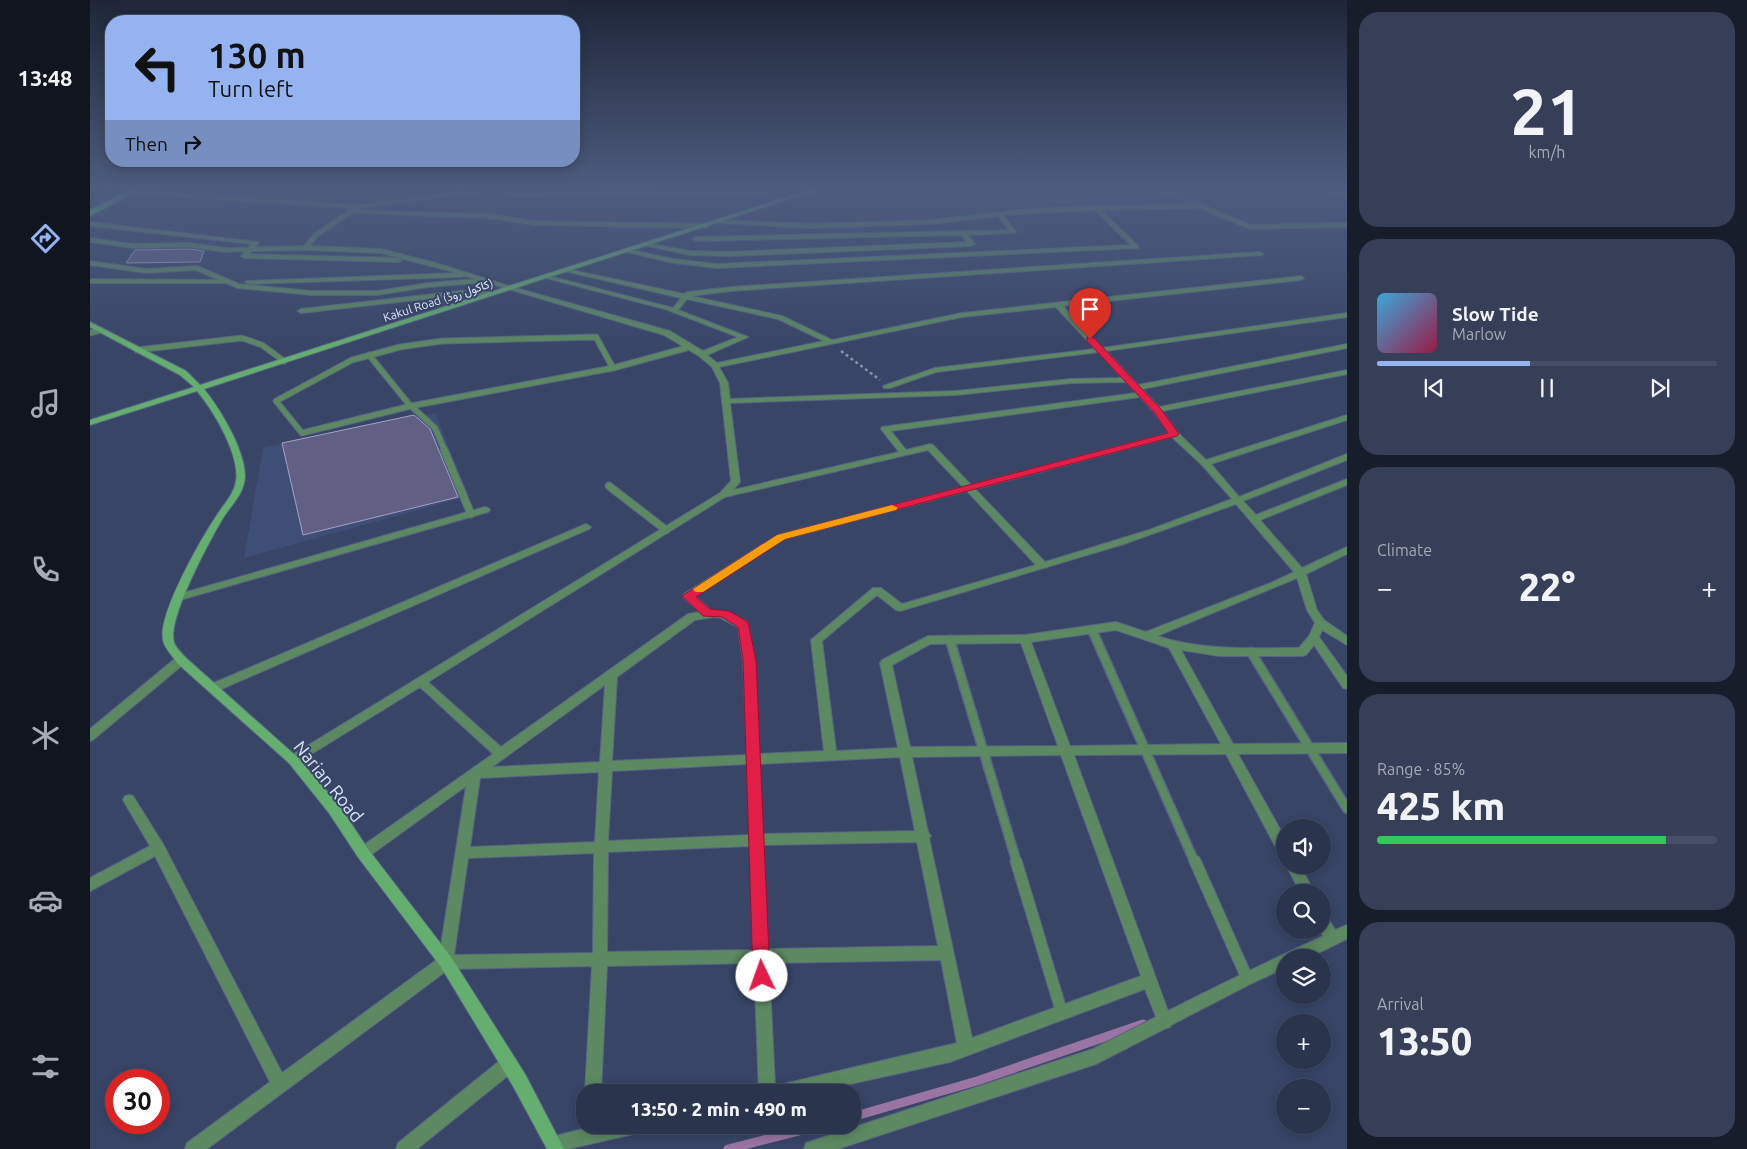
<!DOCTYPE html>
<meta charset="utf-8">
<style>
body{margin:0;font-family:Ubuntu,Vazirmatn,sans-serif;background:#363f57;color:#f1f3f6;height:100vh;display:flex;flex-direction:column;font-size:19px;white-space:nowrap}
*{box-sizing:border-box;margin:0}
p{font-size:16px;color:#a5aab6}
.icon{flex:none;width:28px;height:28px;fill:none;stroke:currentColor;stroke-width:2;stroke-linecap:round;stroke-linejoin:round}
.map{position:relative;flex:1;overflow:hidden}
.side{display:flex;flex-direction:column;gap:12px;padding:12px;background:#171d2a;width:400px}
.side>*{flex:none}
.top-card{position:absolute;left:15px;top:15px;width:475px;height:152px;border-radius:20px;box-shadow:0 2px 12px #0003,0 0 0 1px #464f65;background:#95b2f1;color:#111;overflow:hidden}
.controls{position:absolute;left:1186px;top:819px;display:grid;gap:10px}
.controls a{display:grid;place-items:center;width:55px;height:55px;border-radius:50%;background:#2a344d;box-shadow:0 2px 12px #0003,0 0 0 1px #464f65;font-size:25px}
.speed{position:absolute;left:15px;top:1069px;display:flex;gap:10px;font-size:25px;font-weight:700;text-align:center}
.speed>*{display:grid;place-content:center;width:65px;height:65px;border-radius:50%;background:#2a344d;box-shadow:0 2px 12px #0003,0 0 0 1px #464f65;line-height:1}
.speed .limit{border:8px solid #d22;background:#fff;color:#111}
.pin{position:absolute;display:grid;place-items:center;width:42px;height:42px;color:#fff;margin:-51px -21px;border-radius:50% 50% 50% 0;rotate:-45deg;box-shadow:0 0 5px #0007}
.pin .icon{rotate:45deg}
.me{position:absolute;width:55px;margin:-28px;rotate:357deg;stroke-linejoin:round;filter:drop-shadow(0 0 4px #0008)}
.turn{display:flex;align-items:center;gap:18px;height:105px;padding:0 20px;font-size:22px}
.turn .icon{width:65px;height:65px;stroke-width:2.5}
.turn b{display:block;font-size:35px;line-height:42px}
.then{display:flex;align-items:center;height:48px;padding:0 20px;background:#0003;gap:10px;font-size:19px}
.big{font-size:38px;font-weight:800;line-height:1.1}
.side .widget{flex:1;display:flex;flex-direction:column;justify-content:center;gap:8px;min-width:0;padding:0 18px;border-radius:20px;background:#363f57}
.side .dial{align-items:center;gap:0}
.dial b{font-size:65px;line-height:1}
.song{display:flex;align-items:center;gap:15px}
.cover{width:60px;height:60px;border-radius:8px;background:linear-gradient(135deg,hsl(200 70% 55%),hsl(340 70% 35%))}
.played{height:5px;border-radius:2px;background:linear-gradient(90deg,#95b2f1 45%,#464f65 45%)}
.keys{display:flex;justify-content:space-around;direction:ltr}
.heat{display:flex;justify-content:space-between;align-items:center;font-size:28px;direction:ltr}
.charge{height:8px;border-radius:4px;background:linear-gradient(90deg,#34c759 85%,#464f65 0)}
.trip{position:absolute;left:486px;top:1084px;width:285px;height:50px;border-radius:20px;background:#2a344d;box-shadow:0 2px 12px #0003,0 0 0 1px #464f65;font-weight:800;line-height:50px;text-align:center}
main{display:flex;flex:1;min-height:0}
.tabs{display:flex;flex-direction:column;width:90px;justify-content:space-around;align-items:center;background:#11151f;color:#a5aab6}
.tabs .icon{width:35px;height:35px}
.tabs .current{color:#95b2f1}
.tabs b{font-size:22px;color:#f1f3f6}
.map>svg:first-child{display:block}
</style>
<main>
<nav class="tabs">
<b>13:48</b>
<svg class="icon current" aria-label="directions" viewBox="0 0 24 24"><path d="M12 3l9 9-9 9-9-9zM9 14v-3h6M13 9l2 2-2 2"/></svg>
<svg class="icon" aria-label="music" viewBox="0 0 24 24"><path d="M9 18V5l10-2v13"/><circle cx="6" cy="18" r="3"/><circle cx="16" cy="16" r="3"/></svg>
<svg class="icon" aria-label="phone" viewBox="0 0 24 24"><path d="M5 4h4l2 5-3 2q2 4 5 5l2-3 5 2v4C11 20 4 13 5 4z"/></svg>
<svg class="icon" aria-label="climate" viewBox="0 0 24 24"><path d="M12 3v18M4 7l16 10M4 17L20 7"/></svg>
<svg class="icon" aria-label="car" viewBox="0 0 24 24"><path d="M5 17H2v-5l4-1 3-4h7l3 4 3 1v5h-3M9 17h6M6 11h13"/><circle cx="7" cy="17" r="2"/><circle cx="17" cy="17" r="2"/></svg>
<svg class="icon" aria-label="filters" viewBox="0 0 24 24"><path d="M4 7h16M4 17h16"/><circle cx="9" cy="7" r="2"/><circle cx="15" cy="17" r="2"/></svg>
</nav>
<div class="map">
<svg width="1257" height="1149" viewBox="0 0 1257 1149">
<rect width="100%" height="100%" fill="#384567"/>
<path fill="#3f4e76" d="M345,413L379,496L154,558L173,448Z"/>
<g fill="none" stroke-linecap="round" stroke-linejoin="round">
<path stroke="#9a74a2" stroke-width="9" d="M762,1117L887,1081L1053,1024
M638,1149L733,1125"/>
</g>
<path fill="#625f85" stroke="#a4a2cb" d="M99,249L114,251L110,262L36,263L45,250Z
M324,415L340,429L368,497L213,535L192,443Z"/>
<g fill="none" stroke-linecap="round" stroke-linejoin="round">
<defs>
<path id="lane-far3" d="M0,333L11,330
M506,337L523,368L321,406L212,433L186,401L262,360L310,347L352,341Z
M47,350L152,338L172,345L194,361
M279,355L318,403L345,428L355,451
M523,368L600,347"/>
<path id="lane-far2" d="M354,450L381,514
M519,486L576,530
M1001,629L1003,634"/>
<path id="lane-far1" d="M1003,632L1105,863
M860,640L927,863
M1161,652L1257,809"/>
<path id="lane" d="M926,861L972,1013
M1105,861L1157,978"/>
<path id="street" d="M0,188H32L0,192Z
M393,188H425V193L702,188L721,193L718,195L706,192L424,197L419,194V191H401L270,208L267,210L399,214L444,221L616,224L619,226L616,228L444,225L399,218L263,213L228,236L220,246L291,249L346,263L422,287L580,331L613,351L648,337L575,309L452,277L455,275L583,308L591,298L474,271L477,269L594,294L598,292L640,287L1170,252L1173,254L1172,255L640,291L601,296L692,316L742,340L872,313L1211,276L1214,278L1211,280L973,306L1012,348L1257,313V317L1016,351L1048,385L1257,344V348L1052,389L1069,407L1257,370V374L1072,411L1087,432L1116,460L1257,415V420L1121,464L1149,497L1257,454V460L1153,501L1166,515L1257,479V485L1170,520L1212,568L1257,547V554L1216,574L1227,610L1234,620L1257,636V645L1232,630L1229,637L1257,676V689L1253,688L1224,645L1216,655L1212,656H1129L1091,650L1143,744L1257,743V753L1148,754L1195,838V857L1190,855L1136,754L984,755L1078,1011C1130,984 1182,960 1233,936L1230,930H1232V915L1237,916L1245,930L1257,925V939L1218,958H1195V968L1162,983L1081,1025L1080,1027L1074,1029L1006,1064L748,1149H714L716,1143L722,1141L1003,1049L1066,1017L1055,989L860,1062L724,1092H669L664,963L517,966L511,1092H495L502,966L359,969L117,1149H95L97,1143L180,1082L65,856L0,891V878L60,846L33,800L35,796L39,795L43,796L73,844L192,1073L349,958L376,786L278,857L273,859L268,857L266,853L268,849L403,754L330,687L207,763L203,765L199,763L197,760L199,757L630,493L641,481L630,383L622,367L609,356L574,335L391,281L388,283L338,287L287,295H222L148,288L136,283H0V279L129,280L106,270L56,273L0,265V261L56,269L107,266L149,284L222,291H287L338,283L386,279L374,276L371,277L158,284L155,282L156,281L367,273L291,253L216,250L162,251L159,254L309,258L312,260L309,262L154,258L151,256L155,251L136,252L99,247L43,248L0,242V238L43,244L99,243L136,248H158L161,244L0,226V222L168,242L169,243L165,247L214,246L224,234L262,208L43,194L40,192L43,190L268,205ZM597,299L688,319L734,341L627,363L617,355L658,337L588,310ZM966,307L1005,349L845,368L793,386L794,388H800L846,372L1009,352L1032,378L981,379L866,391L640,399L638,383L629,367L872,317ZM1037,382L1046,393L792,427L791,429L809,452L643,490L650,482L640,403L866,395L981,383ZM1050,397L1064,412L1079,433L881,485L843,445L840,444L816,450L801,431ZM1082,437L1112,465L1142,499L1059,530L955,562L885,489ZM838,450L873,487L688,535L594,594L593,596L594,598L610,612L598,614L411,747L338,682L635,497ZM877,491L946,565L812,604L791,588H783L721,640L734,751L669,754L665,660L658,625L657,622L638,612L621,610L605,596L694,539ZM1146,504L1204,572L1183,582L1056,632L1026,622L935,635L838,636L792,660L790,663L808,748L746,751L732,641L787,595L806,610L810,611L1034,544ZM1207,578L1217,610L1225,623L1219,636L1209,648C1161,648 1113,651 1067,636ZM624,617L631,618L648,627L653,660L657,755L522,761L527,677L605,620ZM1026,630L1079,648L1131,744L980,746L941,642ZM931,643L968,746L820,747L802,665L840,644ZM515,685L510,762L402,767ZM971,755L1051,976L882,1038L839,838L841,836L838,832L822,757ZM810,757L825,831L673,834L669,764ZM657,764L660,835L518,841L522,771ZM509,772L505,842L380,847L390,778ZM827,842L848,946L678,949L673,845ZM660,846L664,950L517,952L518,852ZM504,853L503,953L364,955L378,858ZM851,960L867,1043L685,1086L679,963Z
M1064,188H1072L1161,225L1257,223V227L1160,229L1109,208L1011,210L1048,246V248L627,268L583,263L533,251L536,249L583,259L627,264L1041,245L1005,210L913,215L926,232L925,233L878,235L885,244L882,246L639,256L600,255L553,245L556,243L600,251L639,252L877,242L871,235L606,241L603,239L606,237L919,230L908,216L842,224L721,228L627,223V221L629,220L721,224L842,220L928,210L972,207L1101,204Z
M1231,188H1239L1257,195V199Z
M370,291L401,292L404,294L401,296L370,295L211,313L208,311L211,309Z
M395,507L398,508L400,510L398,512L90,600L85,597L86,595Z
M496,524L501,527L499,529L127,691H119L117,688L119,685Z
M91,656L95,657L97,660L95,663L4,739L0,741V729L87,657Z
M1196,865H1210L1224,892H1210Z
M419,1056L425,1058L427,1064L425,1070L327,1149H306L308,1143L413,1058Z
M495,1122V1125H556L554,1131L548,1133L478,1149H457L455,1144L457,1138L493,1129Z"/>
<path id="secondary" d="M725,188H734L114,389C130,409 154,448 155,475C155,493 142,504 133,518C120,540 77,619 84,642C85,647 92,653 95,657L207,757L249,805L278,849L361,957L435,1074L474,1149H457L423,1086L351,967L268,857L239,813L199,763L87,663C83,656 74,648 73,640C68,614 110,541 125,518C132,506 144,495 146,481C150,455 124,411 107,391L0,425V420L104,387L90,375L0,327V322L96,371L110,385Z"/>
<path id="highway" d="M43,188H54L0,216V210Z"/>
</defs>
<use href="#lane-far3" stroke="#586584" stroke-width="7"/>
<use href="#lane-far2" stroke="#586584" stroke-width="9"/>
<use href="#lane-far1" stroke="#586584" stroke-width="11"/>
<use href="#lane" stroke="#586584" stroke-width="13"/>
<use href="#street" stroke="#586584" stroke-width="2"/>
<use href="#secondary" stroke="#586584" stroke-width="2"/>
<use href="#highway" stroke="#586584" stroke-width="3"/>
<path stroke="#8893ae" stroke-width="2.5" stroke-dasharray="3 3" stroke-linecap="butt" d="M751,351L790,380"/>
<use href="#lane-far3" stroke="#5c8962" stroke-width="5"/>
<use href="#lane-far2" stroke="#5c8962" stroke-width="7"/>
<use href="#lane-far1" stroke="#5c8962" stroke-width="8"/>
<use href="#lane" stroke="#5c8962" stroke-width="11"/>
<use href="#street" fill="#5c8962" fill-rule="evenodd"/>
<use href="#secondary" fill="#64ae6f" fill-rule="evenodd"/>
<use href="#highway" fill="#6ce281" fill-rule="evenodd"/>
</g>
<linearGradient id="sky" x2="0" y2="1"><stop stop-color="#1f2639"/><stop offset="0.54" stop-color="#4d5c7f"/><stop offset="1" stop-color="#4d5c7f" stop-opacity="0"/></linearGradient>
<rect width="1257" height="349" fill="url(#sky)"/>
<path fill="#e11d48" stroke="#92132f" d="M997,337H1003L1070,408L1089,434L1087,436L695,539L606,597L620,609L639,611L658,622L666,660L680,976L678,981L672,984L666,981L663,976L653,660L648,627L632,617L613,616L592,596L687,535L1078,433L1064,412L997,341Z"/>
<path fill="#f59e0b" d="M802,505L808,508L806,510L695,539L613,592H605L603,589L687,535Z"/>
<g text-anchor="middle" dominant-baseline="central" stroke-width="4" stroke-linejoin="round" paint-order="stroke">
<g font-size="12" fill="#dae3f7" stroke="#384567">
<text transform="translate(348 300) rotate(-18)">Kakul Road (کاکول روڈ)</text>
</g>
<g font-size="18" fill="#dae3f7" stroke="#384567">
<text transform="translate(239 781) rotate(51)">Narian Road</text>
</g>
</g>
</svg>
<div class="controls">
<a><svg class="icon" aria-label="sound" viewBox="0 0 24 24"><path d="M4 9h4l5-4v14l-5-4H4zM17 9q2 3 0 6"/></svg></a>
<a><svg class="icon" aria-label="search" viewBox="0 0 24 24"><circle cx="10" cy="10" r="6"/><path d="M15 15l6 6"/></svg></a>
<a><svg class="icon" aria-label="layers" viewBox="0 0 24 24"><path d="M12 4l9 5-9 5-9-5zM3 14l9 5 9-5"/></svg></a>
<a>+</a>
<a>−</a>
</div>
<div class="speed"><div class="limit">30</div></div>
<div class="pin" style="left:1000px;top:339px;background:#d93025"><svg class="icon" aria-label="arrive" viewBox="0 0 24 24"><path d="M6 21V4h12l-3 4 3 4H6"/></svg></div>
<svg class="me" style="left:672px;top:976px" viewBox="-20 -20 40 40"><circle r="19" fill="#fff"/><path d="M0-13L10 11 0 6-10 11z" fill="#e11d48"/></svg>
<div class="trip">13:50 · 2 min · 490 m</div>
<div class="top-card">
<div class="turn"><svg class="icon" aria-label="left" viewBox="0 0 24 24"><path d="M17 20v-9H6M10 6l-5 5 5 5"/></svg><div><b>130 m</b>Turn left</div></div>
<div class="then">Then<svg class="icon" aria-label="right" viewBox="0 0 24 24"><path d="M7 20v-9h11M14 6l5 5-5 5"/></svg></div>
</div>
</div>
<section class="side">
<div class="widget dial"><b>21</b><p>km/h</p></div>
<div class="widget">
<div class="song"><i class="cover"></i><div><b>Slow Tide</b><p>Marlow</p></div></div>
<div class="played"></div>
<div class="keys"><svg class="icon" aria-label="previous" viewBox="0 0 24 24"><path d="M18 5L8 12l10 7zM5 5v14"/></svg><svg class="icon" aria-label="pause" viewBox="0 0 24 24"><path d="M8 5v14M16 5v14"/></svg><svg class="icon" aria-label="next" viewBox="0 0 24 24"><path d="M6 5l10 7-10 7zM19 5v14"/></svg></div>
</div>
<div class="widget"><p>Climate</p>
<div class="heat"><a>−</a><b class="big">22°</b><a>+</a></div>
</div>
<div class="widget"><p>Range · 85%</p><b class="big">425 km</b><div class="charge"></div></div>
<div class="widget"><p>Arrival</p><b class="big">13:50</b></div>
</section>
</main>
